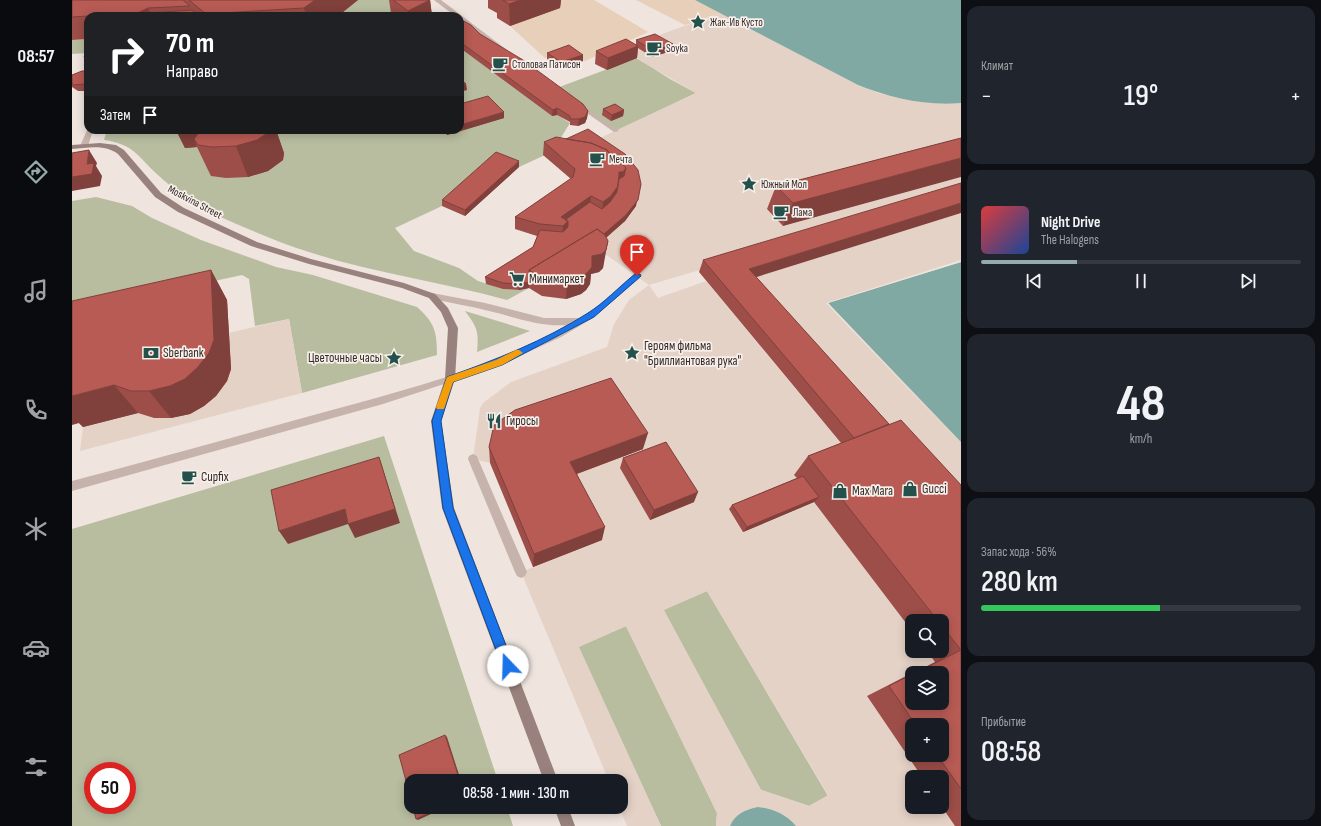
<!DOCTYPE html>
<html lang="ru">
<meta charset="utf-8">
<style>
body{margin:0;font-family:"Sofia Sans Condensed",sans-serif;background:#20242c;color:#f1f3f6;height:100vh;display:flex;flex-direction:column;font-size:15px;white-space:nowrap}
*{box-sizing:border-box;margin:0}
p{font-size:13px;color:#9ea1a6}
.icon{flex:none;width:22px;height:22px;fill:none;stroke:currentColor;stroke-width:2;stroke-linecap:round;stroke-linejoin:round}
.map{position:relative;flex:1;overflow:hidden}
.sheet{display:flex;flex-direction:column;gap:6px;padding:6px;background:#0d0f14;width:360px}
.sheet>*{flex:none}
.guide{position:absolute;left:12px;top:12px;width:380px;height:122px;border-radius:12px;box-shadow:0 2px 10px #0003;background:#202124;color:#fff;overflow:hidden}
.controls{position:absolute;left:833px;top:614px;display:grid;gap:8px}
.controls a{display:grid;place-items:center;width:44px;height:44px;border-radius:8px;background:#171b24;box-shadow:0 2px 10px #0003;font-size:20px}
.speed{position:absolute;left:12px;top:762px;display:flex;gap:8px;font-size:20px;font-weight:700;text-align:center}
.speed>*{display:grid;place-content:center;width:52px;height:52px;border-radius:50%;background:#171b24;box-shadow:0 2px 10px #0003;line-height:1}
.speed .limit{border:6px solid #d22;background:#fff;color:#111}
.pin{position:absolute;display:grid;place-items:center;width:34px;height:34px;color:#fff;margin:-41px -17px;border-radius:50% 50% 50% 0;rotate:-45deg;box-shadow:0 0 4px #0007}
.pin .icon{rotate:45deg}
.me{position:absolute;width:44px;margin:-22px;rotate:339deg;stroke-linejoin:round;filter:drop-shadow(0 0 3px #0008)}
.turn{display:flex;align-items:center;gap:14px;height:84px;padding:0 16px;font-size:18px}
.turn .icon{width:52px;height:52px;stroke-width:2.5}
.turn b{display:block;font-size:28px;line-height:34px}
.then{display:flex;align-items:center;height:38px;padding:0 16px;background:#0003;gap:8px;font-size:15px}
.big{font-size:30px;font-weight:600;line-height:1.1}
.sheet .card{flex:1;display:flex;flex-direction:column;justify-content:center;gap:6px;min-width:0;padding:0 14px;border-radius:12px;background:#20242c}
.sheet .dial{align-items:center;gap:0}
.dial b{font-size:52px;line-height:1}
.song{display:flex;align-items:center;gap:12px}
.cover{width:48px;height:48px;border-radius:6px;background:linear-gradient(135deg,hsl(0 70% 55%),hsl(220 70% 35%))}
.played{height:4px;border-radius:2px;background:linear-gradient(90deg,#95aaaa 30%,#363941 30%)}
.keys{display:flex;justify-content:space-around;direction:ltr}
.heat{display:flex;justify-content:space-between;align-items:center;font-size:22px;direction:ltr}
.charge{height:6px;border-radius:3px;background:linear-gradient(90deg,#34c759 56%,#363941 0)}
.trip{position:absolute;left:332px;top:774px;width:224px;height:40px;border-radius:12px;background:#171b24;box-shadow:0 2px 10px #0003;font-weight:600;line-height:40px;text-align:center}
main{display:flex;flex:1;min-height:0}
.tab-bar{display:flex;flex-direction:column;width:72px;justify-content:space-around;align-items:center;background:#090b0e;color:#9ea1a6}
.tab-bar .icon{width:28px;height:28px}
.tab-bar .selected{color:#95aaaa}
.tab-bar b{font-size:18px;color:#f1f3f6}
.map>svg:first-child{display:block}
</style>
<main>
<nav class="tab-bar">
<b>08:57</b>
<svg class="icon selected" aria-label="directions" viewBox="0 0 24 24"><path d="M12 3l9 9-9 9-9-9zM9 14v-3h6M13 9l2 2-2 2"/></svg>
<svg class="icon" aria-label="music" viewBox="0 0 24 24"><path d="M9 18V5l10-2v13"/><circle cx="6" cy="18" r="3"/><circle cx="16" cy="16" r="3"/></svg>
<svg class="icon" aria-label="phone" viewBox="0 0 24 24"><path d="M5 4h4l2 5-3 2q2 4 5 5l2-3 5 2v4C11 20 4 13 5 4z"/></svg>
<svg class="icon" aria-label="climate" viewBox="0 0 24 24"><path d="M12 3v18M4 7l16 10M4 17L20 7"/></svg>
<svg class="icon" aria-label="car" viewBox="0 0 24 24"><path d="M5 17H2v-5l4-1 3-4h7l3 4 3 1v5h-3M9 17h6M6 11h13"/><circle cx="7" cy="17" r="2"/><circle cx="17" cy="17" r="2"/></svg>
<svg class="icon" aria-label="filters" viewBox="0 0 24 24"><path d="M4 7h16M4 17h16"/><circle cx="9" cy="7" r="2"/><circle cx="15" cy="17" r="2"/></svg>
</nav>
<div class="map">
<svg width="889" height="826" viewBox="0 0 889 826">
<rect width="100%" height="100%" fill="#efe4de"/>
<path fill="#b8bda0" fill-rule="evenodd" d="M286,0H332L323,16H265Z
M16,39V53L0,54V40Z
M388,48L480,116L485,115L498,123L485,144L484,150L447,167L424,159L370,206L323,228L342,251L387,268L406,281L431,289L447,290L457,288L435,300C370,282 301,273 237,252C205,242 174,228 144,215C124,206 102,190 86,175C66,157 62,144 32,140L35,130H388Z
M565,58L598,79L624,93L544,131L482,89Z
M24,197L60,206L80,218L129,240L204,267L241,275L345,307C363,323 365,332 365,355L230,393L217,319L183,326L177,279L170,275L0,312V201Z
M393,311L458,331L405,352C407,331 405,327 393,311Z
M312,436L426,781H339V807H435L441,826H0V529ZM21,771H55V805H21Z
M635,591L756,796L737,806L689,790L591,610Z
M554,626L645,813L644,826H589L506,647Z"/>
<path fill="#e7cfb9" d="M475,0H522L576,32L513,61L497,50L473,58L438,26L488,8Z
M564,0H623L649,13L613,25Z"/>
<path fill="#e5d2c7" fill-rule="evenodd" d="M649,13L786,85L806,93L851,102L875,104L889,103V157L712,226L889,177V193L577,285L586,298L634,281L777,453L723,476L727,481L671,531L742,502L840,631V651H855L863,662L795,696L850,777H840V807H870L883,826H724L719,820L676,809L667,814L658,826H644L645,813L554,626L507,647L589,826H555L547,807H549V781H537L449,572L529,540L423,441L418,463L401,459L408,408L411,403L439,382L535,347L542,324L557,300L577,285L523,247L559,214L564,206L528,143L530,137L624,93L548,49ZM635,591L756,795L737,806L689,790L592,610Z
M889,213V262L756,303L889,442V528L672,281Z
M217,319L230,393L8,451L11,427L66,413L82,418H99L118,414L132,406L144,396L156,333Z"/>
<path fill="#80a9a3" d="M623,0H889V103C854,106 818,98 786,85Z
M889,262V442L756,303Z
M686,807C701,809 714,814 724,826H658C663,814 674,809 686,807Z"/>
<path fill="#efe4de" d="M889,260V262L756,303L889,444L754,303Z"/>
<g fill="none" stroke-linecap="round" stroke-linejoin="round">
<path fill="#c6b3ab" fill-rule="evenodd" d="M16,128V130H21L16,146L10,147L8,146Z"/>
<path fill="#c6b3ab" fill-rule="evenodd" d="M362,0H369L435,50V52H431L388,20V16H383Z
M502,102H506L547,131L542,132L502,104Z
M401,454L405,456L406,459L455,572L453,576L449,578L445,576L443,572L396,459L397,456Z"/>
<path fill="#c6b3ab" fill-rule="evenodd" d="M565,273L568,274V278L521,318L489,337L421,368L311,404L0,491V481C87,458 173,434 260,410C340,388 422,367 495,325C468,327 443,317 417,311C398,306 379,303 360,299L356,296L357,294L360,293L413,303L472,318H508L527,305L562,274Z"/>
<path fill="#99827d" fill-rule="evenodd" d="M28,143L44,145L52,150L89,193L112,208L185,242L239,259L332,283L363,294L376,308L386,328L383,379L369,421L382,508L486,781H472L370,508L359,421L373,379L376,328L369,312L357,298L330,288L237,264L179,246L106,212L83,197L46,154C32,144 16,148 0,149V145Z
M482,807H496L503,826H489Z"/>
</g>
<path fill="#9d4e48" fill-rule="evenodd" d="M0,0H286L266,16H16V39L0,40Z
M317,0H358L360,16H323L319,13Z
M416,0H489L488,8L438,26L425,18V13L416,8Z
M388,19L408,34L516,111L515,118L513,123L506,126L498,125V122L485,115L480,116L388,48Z
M564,40L599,51L580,57L566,48L565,58L535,70L523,64L524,51L564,45Z
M16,50V63H15L12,57Z
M475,53L511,55V61L489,69L475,59Z
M16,71V91H6L0,87V75Z
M531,109L552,110L551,116L539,121L530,115Z
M432,112V118L375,135L370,130H388Z
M104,130H204L212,153L211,160L196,171L176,177L154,178L139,176L136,170L125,147L113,148Z
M889,138L711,226L695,209L704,186Z
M472,142L564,206L553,221L534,238L531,268L527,272L519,274L518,284L514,290L509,294L494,299L470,296L457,288L447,290L431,289L414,284L413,277L461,247L465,236L443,229V217L499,179L471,155Z
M447,167L393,216L370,206V200Z
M631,260L684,277L817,424L889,485V826H883L870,807V777H850L795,696L840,673V703L870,673H841L863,662L855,651H870V621H840V631L742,502L671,532L657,509L660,505L725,478L722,475L736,456L769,443L627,272ZM840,725H870V755H840Z
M139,270L155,300L159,369L155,381L144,396L132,406L118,414L99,418H82L66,413L11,427L7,423Z
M417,447L571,449L505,474L530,540L461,567L418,463Z
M551,458L622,502L578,520L548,468Z"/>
<path fill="#80403b" d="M243,0H286L266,16H234L232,8Z
M358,0L360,16H336V11Z
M449,0H489L488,8L438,26L437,4Z
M76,8L79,16H68L66,13Z
M601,44L599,51L580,57L581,51Z
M566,46L565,58L535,70L536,58Z
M511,55V61L489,69V62Z
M16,83V89L13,84Z
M394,84L395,90L388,92V86Z
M485,108V115L480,116L481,110Z
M552,110L551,116L539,121L540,115Z
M516,111L515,118L513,123L506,126L507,119Z
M432,112V118L375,135V130H388V125Z
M104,130H162L122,139L125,147L113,148Z
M200,130H204L212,153L211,160L196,171L176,177L164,146Z
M17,150L25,163L24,166L30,176L28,186L0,191V177L15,164Z
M889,158V177L711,226L721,203Z
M447,161V167L393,216V210Z
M554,168L552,180L546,185L547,172Z
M569,184L564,206L553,221L523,247L471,278Z
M546,186L544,198L530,215L531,202Z
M519,196L517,209L490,239L491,226L489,217Z
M889,203V213L672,281L677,269Z
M536,241L531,268L527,272L519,274L518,284L514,290L509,294L494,299L495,281Z
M139,270L155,300L159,369L155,381L144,396L132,406L118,414L99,418L77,391Z
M457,282V288L447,290V284Z
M42,385L66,413L11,427L7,423L0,425V396Z
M576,433L571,449L496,477L498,462Z
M307,457L328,523L283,538L276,524Z
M626,492L622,502L578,520L582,510Z
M747,497L742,502L671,532L675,527Z
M273,509L279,523L216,544L207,531Z
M533,527L530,540L461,567L462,554Z
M373,735L375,737L389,781H388Z
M371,807H374L346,820L344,819Z"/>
<path fill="#b75b54" stroke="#80403b" d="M0,0H111L118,6L76,8L66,13L0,17Z
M117,0H243L232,8L134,14Z
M321,0H358L336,11Z
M431,0H449L437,4Z
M120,10L127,16H72L78,13Z
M375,14L378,16H367Z
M388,19L399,25L408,34L451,60L511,104L516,111L513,117L507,119H498V116L485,108L481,110L388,42Z
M583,34L601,44L581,51L564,40Z
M554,39L566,46L536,58L524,51Z
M497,45L511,55L489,62L475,53Z
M15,50H16V57H12Z
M10,71H16V83L13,84L2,85L0,83V75Z
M388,78L394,84L388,86Z
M416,96L432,112L388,125V104Z
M543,104L552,110L540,115L531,109Z
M516,129L553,154L566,170L569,184L566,200L554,215L532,234L525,229L457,270V282L447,284L431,283L413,277L461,247L468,230L491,232L496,227V221L493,220L518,202L530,209L538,202L545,192L547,179L552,176L554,168L550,164L545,163L535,150L519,143L494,139Z
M131,130H200L185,140L164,146L140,147L126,145L122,139L128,131Z
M484,137L519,143L535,150L545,163L550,164L554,168L551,172H547L546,186L539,196L531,202L519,196L489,217L496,221L491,226L468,224L443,217L501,177L503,169L472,142Z
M889,138V158L721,203L704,186Z
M17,150L15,164L22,163L20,174L0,177V153Z
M424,152L447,161L393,210L370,200Z
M889,183V203L677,269L817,424L782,438L631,260Z
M525,229L533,235L536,241L534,250L530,254L520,256V267L516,272L511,276L495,281L471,278L457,270Z
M139,270L142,340L137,353L126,367L113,379L98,386L77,391H59L42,385L0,396V301Z
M539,378L576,433L498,462L533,527L462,554L417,447L422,425L443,410Z
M829,420L889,485V789L865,755H870V725H844L817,686L840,674V703H870V673H843L889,650L870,626V621H866L736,456Z
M594,442L626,492L582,510L551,458Z
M307,457L323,509L276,524L273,509L207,531L199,490Z
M731,476L747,497L675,527L660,505Z
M373,735L388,781H339V799L327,755Z
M341,807H371L344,819Z"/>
<path fill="#1a73e8" stroke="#114b97" d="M563,274H568L569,276L522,317L430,365L381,382L369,421L381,508L442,666L440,670L436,672L432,670L430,666L371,508L360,421L375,377C423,360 472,341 516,313C532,303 547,287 563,274Z"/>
<path fill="#f59e0b" d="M444,350H447L451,353L430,365L381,382L372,409H365L364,407L375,377L424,360Z"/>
<defs>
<symbol id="sight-bare" viewBox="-9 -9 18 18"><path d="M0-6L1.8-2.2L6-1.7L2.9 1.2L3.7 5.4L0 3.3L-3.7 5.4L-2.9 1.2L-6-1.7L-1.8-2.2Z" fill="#24514c" stroke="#f7efea" stroke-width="2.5" paint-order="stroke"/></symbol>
<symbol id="cafe-bare" viewBox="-9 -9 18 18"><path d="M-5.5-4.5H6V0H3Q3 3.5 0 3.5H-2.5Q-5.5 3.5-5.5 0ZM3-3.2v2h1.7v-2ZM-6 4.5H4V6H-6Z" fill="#24514c" stroke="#f7efea" stroke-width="2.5" paint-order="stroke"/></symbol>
<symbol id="supermarket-bare" viewBox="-9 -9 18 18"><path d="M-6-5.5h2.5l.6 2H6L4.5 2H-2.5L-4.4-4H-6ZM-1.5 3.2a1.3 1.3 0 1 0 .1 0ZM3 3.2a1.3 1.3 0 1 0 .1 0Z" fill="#24514c" stroke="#f7efea" stroke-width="2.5" paint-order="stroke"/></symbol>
<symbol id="bank-bare" viewBox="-9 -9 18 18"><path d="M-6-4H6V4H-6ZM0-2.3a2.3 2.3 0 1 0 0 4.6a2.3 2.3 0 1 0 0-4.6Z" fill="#24514c" stroke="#f7efea" stroke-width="2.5" paint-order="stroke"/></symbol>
<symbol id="restaurant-bare" viewBox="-9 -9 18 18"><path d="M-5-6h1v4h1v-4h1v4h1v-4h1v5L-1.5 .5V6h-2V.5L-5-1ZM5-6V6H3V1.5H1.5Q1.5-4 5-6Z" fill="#24514c" stroke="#f7efea" stroke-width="2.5" paint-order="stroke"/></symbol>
<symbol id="shop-bare" viewBox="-9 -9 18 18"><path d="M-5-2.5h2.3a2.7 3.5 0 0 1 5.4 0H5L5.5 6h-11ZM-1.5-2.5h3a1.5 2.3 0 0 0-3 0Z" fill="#24514c" stroke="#f7efea" stroke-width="2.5" paint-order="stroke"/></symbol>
</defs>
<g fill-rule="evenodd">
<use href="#sight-bare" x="615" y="11" width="22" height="22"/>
<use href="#cafe-bare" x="571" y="37" width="22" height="22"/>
<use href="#cafe-bare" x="417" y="53" width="22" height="22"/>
<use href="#cafe-bare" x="514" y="148" width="22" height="22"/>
<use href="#sight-bare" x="666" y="173" width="22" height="22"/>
<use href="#cafe-bare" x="698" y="201" width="22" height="22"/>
<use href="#supermarket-bare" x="434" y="268" width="22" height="22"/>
<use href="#bank-bare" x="68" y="342" width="22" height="22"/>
<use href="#sight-bare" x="549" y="342" width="22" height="22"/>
<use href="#sight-bare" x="311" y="347" width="22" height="22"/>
<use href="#restaurant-bare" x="411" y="410" width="22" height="22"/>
<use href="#cafe-bare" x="106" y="466" width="22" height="22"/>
<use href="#shop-bare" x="827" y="478" width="22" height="22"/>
<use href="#shop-bare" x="757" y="480" width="22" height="22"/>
</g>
<g text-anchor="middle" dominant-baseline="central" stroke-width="3.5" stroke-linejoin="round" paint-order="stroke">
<g font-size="11" fill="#352b29" stroke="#f7efea" text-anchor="start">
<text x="638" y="22">Жак-Ив Кусто</text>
<text x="594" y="48">Soyka</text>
<text x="440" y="64">Столовая Патисон</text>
<text x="537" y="159">Мечта</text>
<text x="689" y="184">Южный Мол</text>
<text x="721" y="212">Лама</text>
</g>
<g font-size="11" fill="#352b29" stroke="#f7efea">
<text transform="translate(123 202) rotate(28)">Moskvina Street</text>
</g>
<g font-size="13" fill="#352b29" stroke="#f7efea" text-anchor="start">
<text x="457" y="279">Минимаркет</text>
<text x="572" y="346">Героям фильма<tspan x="572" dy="15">"Бриллиантовая рука"</tspan></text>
<text x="91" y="353">Sberbank</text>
<text x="310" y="358" text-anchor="end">Цветочные часы</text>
<text x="434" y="421">Гиросы</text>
<text x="129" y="477">Cupfix</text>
<text x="850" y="489">Gucci</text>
<text x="780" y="491">Max Mara</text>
</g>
</g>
</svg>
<div class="controls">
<a><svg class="icon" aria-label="search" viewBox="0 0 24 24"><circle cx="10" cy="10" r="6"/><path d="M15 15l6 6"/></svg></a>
<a><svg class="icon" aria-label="layers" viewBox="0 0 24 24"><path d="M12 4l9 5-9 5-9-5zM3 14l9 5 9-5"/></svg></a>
<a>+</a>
<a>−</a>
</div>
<div class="speed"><div class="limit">50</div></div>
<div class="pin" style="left:565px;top:276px;background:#d93025"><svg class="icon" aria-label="arrive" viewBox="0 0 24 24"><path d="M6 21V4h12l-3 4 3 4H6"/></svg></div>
<svg class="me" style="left:436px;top:666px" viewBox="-20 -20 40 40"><circle r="19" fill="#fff"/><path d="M0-13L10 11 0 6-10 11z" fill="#1a73e8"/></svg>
<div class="trip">08:58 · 1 мин · 130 m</div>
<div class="guide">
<div class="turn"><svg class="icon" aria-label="right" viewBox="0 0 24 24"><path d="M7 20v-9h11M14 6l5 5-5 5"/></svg><div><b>70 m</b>Направо</div></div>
<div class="then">Затем<svg class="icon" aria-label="arrive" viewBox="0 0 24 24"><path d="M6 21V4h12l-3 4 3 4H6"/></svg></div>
</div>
</div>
<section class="sheet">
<div class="card"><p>Климат</p>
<div class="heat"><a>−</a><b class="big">19°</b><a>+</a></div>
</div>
<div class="card">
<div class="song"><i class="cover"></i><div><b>Night Drive</b><p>The Halogens</p></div></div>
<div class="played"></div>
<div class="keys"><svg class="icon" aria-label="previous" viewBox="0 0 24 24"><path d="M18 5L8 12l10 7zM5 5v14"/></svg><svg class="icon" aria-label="pause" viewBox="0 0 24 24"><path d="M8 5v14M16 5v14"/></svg><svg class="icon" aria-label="next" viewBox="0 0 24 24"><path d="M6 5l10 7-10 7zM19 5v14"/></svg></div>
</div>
<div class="card dial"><b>48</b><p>km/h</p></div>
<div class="card"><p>Запас хода · 56%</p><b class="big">280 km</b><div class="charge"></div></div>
<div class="card"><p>Прибытие</p><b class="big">08:58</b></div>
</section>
</main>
